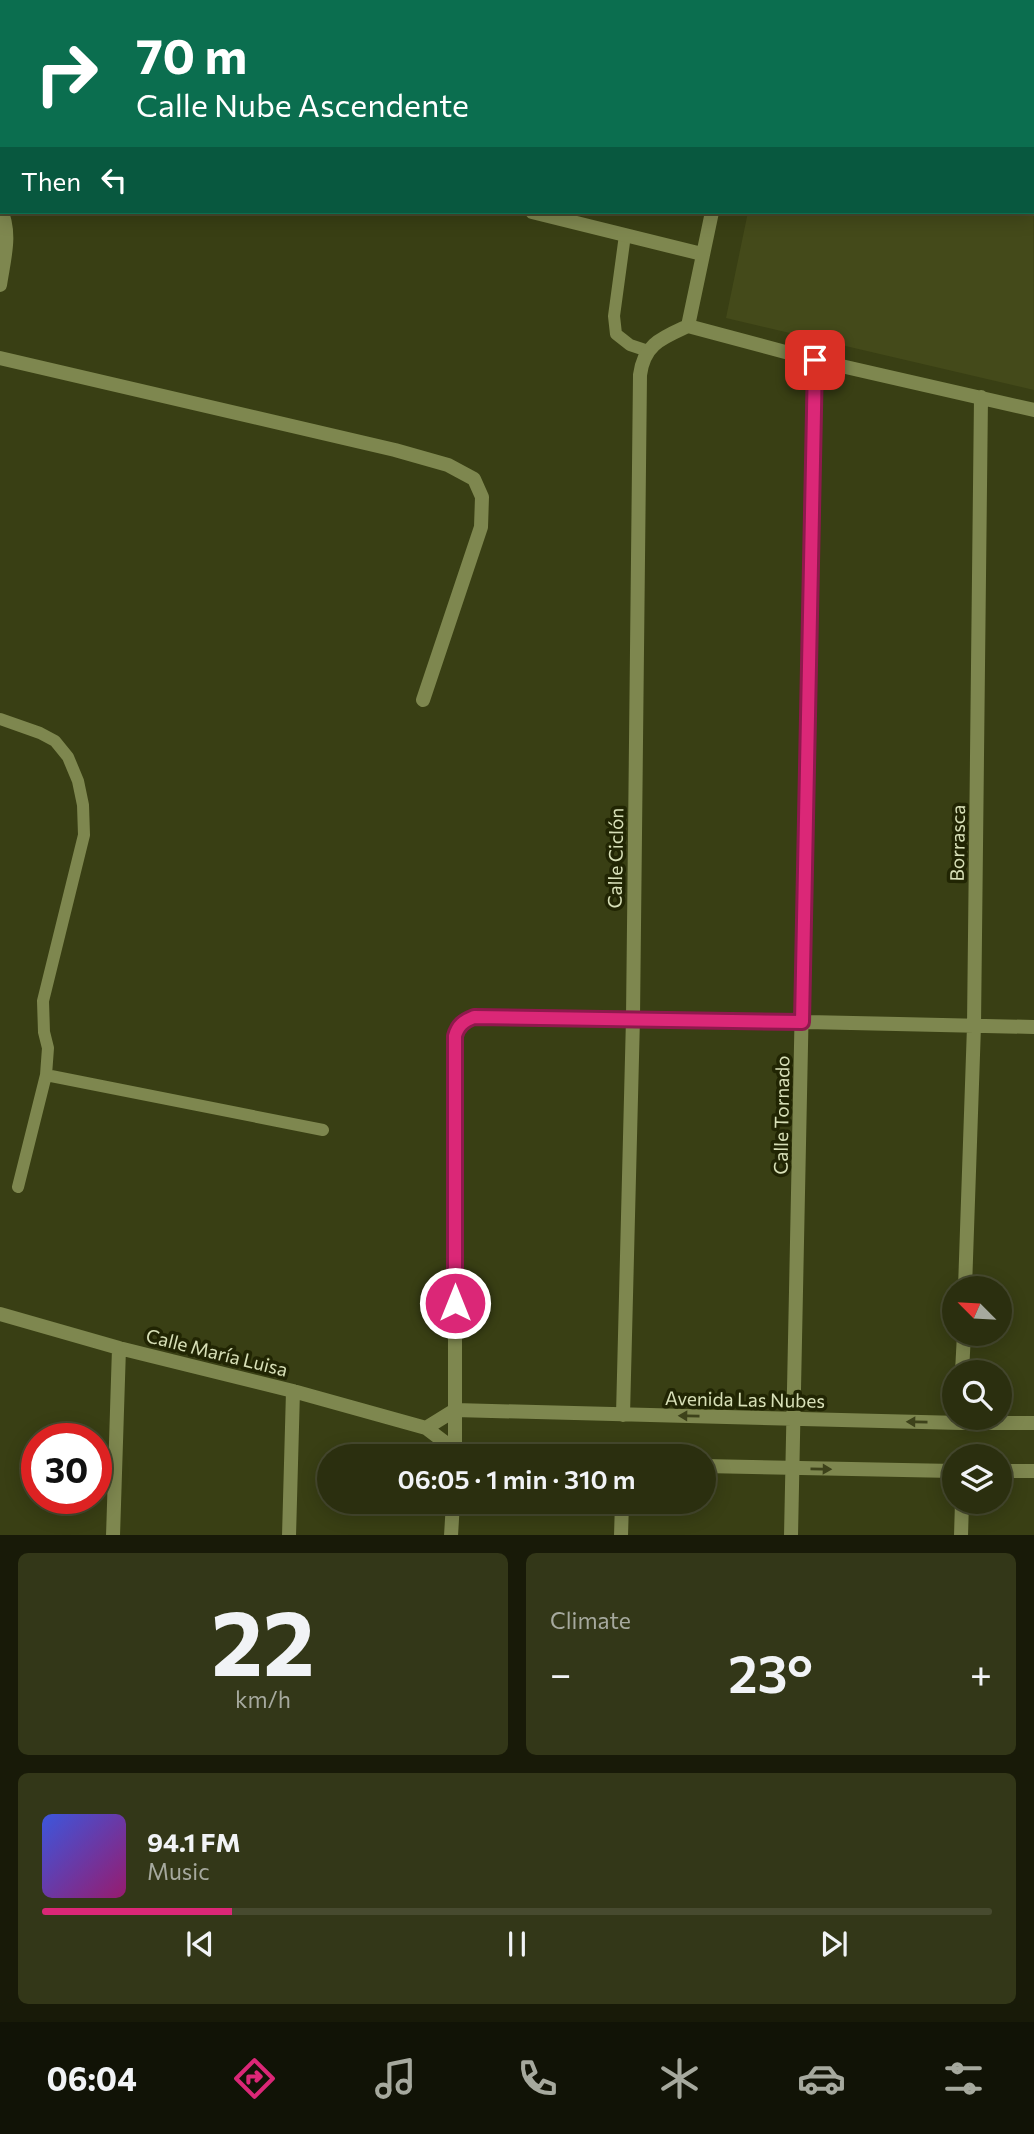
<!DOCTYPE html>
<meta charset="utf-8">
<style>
body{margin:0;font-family:Commissioner,sans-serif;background:#333718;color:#f1f3f6;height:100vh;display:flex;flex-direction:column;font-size:26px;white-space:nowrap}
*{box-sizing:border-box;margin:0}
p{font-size:23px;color:#a6a99e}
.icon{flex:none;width:38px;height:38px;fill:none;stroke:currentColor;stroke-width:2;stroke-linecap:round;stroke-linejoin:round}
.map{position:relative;height:1535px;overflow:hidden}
.details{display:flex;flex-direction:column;gap:18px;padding:18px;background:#181a08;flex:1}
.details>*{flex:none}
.top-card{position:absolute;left:0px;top:0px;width:1034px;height:214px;box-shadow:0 4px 18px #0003,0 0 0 2px #474a2f;background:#0b6e4f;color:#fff;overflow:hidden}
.needle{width:46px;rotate:294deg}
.buttons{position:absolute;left:942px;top:1276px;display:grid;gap:14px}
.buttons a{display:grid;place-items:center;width:70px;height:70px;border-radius:50%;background:#2b2f0f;box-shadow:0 4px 18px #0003,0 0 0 2px #474a2f;font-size:35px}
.speed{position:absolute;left:21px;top:1423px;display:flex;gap:14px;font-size:35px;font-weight:700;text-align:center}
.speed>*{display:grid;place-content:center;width:91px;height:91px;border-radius:50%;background:#2b2f0f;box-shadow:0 4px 18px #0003,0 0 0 2px #474a2f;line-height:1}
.speed .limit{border:10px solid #d22;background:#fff;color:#111}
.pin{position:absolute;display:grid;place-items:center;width:60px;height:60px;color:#fff;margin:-30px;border-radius:14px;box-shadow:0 4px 10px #0006}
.me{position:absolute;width:77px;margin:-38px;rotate:0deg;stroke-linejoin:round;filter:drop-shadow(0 0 5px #0008)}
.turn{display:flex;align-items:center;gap:24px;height:147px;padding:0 21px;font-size:32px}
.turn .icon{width:91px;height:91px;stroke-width:2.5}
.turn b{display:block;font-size:49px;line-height:60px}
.then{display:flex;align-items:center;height:66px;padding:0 21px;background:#0003;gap:14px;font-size:26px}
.big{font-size:52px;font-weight:600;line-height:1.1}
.details .widget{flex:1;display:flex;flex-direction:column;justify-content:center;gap:10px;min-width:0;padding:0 24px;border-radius:10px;background:#333718}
.details .dial{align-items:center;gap:0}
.dial b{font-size:91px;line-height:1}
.song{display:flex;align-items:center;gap:21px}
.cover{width:84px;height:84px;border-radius:10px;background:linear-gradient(135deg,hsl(230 70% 55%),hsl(320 70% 35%))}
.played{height:7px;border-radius:4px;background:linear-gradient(90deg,#db2777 20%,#474a2f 20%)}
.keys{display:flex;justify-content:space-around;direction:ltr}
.heat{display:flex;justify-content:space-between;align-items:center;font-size:38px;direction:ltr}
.details .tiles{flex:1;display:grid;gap:18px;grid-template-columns:1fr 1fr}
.widget:last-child{grid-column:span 2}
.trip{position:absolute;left:317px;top:1444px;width:399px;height:70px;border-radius:35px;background:#2b2f0f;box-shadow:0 4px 18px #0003,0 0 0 2px #474a2f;font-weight:600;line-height:70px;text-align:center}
.tab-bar{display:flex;height:112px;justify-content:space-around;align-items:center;background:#111306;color:#a6a99e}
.tab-bar .icon{width:49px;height:49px}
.tab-bar .active{color:#db2777}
.tab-bar b{font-size:32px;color:#f1f3f6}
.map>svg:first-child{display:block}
</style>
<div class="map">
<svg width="1034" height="1536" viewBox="0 0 1034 1536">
<rect width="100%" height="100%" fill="#393f14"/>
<path fill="#444a1a" d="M1033,69L1034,390L726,318L748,212H1032Z"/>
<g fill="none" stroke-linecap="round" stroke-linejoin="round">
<path stroke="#7e874f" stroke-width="12" d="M625,235L614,316L616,334L630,345L648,351
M0,719L40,733L55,741L68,757L78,781L83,805L84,835L43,1001L44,1032L48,1048L46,1075L323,1130
M18,1187L46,1075"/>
<path stroke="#7e874f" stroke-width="14" d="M884,0L892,2
M174,2V0
M369,2L370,0
M559,2L560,0
M761,2V0
M1032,36H1034
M0,80L2,81
M0,208C12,233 4,258 0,285
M532,212L702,254
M688,326L815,360L1034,410
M688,326L712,212
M0,358L395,450L448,465L474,479L482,497L481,527L423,700
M965,1288L974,1026L981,397
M0,1314L119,1348L293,1391L426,1428L455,1450L533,1456
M962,1372L964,1334
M623,1415L633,1018L640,375C644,344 662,338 688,326
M426,1428L455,1410L961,1423H1034
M455,1456V1036C458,1025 464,1021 474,1017L633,1018L1034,1027
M704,1466L954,1471
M999,1471H1034
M113,1536L119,1348
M289,1536L293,1391
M451,1536L453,1502
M621,1536L622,1502
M791,1536L815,360
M961,1536L962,1502"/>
</g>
<defs><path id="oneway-solid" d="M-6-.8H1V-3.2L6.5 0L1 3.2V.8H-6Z" transform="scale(1.75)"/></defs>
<g fill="#3d421a">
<use href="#oneway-solid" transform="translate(689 1416) rotate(-179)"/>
<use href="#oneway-solid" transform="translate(917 1422) rotate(-179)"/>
<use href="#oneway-solid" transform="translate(821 1469) rotate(1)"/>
</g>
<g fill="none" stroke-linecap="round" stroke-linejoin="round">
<defs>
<path id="route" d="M455,1303V1036C458,1025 464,1021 474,1017L802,1022L815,360"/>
</defs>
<use href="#route" stroke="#8e194d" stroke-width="18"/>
<use href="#route" stroke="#db2777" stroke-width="12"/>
</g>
<g text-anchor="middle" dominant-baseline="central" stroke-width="7" stroke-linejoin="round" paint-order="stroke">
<g font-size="19" fill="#d8e0b8" stroke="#212503">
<text transform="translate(957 843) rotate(-89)">Borrasca</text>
<text transform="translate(615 858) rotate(-89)">Calle Ciclón</text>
<text transform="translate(781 1115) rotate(-89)">Calle Tornado</text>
<text transform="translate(217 1352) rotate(14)">Calle María Luisa</text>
<text transform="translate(745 1399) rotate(1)">Avenida Las Nubes</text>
</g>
</g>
</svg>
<div class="buttons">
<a><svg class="needle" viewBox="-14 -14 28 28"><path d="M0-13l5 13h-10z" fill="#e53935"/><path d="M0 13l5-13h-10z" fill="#a6a99e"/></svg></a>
<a><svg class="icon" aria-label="search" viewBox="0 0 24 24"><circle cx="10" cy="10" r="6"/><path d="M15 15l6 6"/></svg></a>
<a><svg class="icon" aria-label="layers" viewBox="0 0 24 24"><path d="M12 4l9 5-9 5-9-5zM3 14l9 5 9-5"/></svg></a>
</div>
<div class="speed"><div class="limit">30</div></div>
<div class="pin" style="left:815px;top:360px;background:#d93025"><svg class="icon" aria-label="arrive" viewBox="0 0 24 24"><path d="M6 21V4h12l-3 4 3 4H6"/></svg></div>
<svg class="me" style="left:455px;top:1303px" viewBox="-20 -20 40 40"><circle r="17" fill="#db2777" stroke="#fff" stroke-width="3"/><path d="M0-11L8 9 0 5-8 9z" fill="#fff"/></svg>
<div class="trip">06:05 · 1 min · 310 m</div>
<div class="top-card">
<div class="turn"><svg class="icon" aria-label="right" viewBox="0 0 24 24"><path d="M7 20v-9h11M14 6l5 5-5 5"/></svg><div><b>70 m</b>Calle Nube Ascendente</div></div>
<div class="then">Then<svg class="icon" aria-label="left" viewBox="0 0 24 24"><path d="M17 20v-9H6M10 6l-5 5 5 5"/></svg></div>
</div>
</div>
<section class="details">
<div class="tiles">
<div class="widget dial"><b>22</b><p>km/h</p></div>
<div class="widget"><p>Climate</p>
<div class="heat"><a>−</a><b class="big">23°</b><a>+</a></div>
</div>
<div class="widget">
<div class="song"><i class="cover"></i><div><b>94.1 FM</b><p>Music</p></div></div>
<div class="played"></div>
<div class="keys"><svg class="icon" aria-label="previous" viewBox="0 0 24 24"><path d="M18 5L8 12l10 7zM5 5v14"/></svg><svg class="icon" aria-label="pause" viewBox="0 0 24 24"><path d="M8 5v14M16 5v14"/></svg><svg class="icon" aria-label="next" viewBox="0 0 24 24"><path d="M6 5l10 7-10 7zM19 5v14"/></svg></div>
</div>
</div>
</section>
<nav class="tab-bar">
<b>06:04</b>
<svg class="icon active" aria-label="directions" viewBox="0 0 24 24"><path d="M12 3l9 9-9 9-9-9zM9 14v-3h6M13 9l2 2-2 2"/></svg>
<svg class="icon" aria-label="music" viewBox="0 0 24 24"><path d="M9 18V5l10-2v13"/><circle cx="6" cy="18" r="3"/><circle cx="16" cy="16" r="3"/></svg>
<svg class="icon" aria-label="phone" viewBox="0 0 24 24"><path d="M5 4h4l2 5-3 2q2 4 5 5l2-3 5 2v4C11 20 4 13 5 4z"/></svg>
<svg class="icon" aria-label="climate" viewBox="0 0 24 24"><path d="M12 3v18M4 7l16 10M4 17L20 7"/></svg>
<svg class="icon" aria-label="car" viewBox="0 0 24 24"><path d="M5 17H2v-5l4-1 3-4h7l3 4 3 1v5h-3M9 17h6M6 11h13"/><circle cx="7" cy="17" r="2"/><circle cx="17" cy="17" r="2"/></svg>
<svg class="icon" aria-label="filters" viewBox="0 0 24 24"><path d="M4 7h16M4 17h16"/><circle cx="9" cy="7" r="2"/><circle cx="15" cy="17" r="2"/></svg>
</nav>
